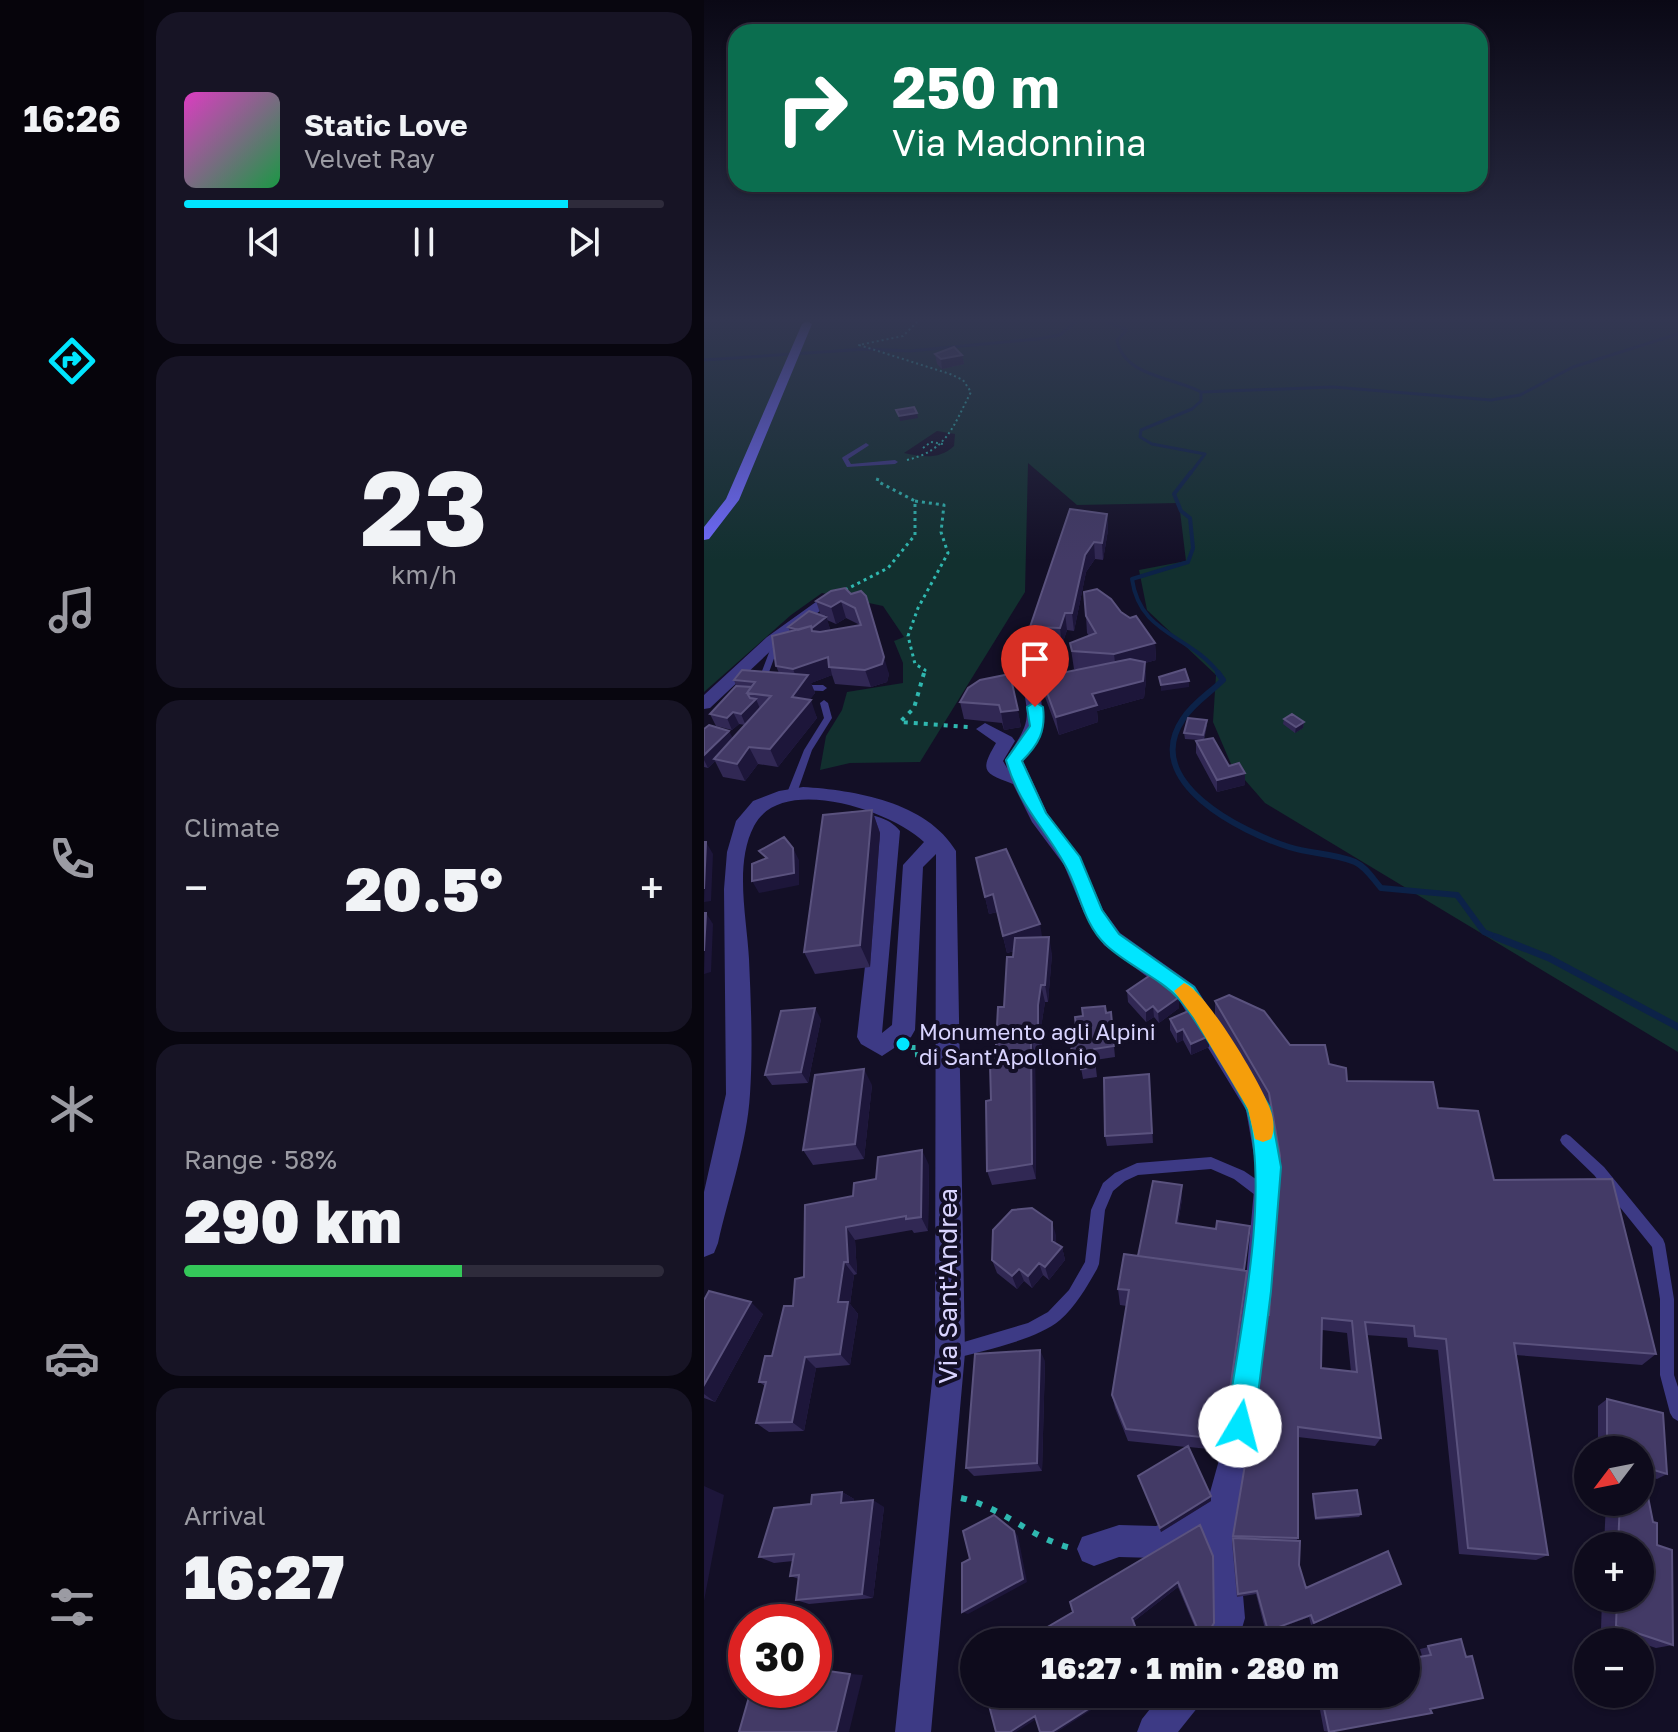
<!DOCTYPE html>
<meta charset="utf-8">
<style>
body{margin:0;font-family:"Golos Text",sans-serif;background:#171425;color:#f1f3f6;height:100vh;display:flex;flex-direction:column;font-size:30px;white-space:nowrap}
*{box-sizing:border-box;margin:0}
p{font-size:26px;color:#9b9ba3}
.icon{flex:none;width:44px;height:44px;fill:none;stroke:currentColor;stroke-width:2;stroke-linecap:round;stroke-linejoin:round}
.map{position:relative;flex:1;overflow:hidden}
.details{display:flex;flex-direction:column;gap:12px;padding:12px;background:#08060f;width:560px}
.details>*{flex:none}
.top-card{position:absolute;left:24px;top:24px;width:760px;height:168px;border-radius:24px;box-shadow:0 2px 6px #0004,0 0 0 2px #2e2b3b;background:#0b6e4f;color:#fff;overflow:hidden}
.needle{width:52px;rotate:238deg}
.tools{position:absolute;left:870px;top:1436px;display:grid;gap:16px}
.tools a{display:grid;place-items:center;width:80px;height:80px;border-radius:50%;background:#0e0b1c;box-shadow:0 2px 6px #0004,0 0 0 2px #2e2b3b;font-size:40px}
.speed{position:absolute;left:24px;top:1604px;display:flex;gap:16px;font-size:40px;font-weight:700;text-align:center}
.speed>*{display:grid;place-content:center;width:104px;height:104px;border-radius:50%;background:#0e0b1c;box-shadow:0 2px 6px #0004,0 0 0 2px #2e2b3b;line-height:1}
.speed .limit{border:12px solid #d22;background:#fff;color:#111}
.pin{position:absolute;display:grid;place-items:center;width:68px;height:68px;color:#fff;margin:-82px -34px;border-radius:50% 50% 50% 0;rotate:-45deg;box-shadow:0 0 8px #0007}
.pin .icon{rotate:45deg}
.me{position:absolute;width:88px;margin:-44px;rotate:8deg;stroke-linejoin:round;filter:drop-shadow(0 0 6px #0008)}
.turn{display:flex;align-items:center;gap:28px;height:168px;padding:0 32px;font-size:36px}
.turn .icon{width:104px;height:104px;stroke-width:2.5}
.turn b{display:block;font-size:56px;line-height:68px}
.big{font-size:60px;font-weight:800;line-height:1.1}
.details .widget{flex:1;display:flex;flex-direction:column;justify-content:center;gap:12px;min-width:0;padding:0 28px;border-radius:24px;background:#171425}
.details .dial{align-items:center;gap:0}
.dial b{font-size:104px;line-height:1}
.song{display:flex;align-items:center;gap:24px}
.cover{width:96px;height:96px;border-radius:12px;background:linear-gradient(135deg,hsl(310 70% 55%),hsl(140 70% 35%))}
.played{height:8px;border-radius:4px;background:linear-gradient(90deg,#00e5ff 80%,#2e2b3b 80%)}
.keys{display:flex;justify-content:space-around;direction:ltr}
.heat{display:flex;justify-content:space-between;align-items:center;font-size:44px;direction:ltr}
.charge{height:12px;border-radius:6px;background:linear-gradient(90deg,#34c759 58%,#2e2b3b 0)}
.trip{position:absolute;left:256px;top:1628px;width:460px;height:80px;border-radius:40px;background:#0e0b1c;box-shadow:0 2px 6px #0004,0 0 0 2px #2e2b3b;font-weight:800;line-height:80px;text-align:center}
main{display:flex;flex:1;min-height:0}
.tab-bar{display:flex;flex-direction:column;width:144px;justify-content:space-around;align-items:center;background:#06040b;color:#9b9ba3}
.tab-bar .icon{width:56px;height:56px}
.tab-bar .selected{color:#00e5ff}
.tab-bar b{font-size:36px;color:#f1f3f6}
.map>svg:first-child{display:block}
</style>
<main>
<nav class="tab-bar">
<b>16:26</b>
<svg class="icon selected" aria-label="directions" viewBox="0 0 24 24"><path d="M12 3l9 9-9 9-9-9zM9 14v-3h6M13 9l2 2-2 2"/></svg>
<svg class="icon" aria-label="music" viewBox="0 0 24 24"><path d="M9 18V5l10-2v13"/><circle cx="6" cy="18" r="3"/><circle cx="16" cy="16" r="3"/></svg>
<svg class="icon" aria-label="phone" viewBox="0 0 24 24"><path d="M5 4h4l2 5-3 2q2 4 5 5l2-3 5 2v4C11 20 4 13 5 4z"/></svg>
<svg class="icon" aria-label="climate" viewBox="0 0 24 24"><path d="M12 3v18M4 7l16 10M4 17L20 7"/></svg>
<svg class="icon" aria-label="car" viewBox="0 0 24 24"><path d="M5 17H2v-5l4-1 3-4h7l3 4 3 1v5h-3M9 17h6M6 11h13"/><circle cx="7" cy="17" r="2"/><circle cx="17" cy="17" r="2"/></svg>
<svg class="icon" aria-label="filters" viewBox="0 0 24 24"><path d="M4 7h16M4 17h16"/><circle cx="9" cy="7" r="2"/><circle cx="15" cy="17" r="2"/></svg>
</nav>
<section class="details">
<div class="widget">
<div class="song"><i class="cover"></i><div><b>Static Love</b><p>Velvet Ray</p></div></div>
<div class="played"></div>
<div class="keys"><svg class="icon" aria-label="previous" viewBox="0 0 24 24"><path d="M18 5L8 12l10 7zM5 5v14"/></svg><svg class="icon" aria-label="pause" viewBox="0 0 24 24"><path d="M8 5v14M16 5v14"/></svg><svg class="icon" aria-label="next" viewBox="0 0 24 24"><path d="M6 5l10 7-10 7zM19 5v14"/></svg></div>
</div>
<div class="widget dial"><b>23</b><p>km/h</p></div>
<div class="widget"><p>Climate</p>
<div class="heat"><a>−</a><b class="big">20.5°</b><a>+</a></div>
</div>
<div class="widget"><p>Range · 58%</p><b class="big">290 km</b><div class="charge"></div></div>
<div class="widget"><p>Arrival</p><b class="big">16:27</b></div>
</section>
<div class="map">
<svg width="974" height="1732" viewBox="0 0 974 1732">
<rect width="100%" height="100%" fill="#130f26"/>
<path fill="#12302f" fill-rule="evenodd" d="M0,319H974V1052L561,803L527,764L509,722L512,675L443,610L435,570L482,561L475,503L373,505L324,463L321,592L216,762L146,763L116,770L122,736L138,710L143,692L199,683V663L190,641L200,637L179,606L118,593L87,615L0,692ZM233,431L251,434L250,446C235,460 218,457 200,453Z"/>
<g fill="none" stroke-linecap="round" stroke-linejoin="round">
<path stroke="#0c2248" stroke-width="3" d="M397,319L423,330L413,340C420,377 470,377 497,392V401L488,409L437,430L436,437L448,444L501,454L486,474
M0,360L162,349L206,351L333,339L356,335L375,319
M497,392L629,387L787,400L816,395L869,367L974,334"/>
<path stroke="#0c2248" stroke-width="4" d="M487,472L470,494L477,511L486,518L489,548L484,562L428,579C436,636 487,634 516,675"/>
<path stroke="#0c2248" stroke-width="6" d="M514,673L519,680C506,693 489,703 479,719C436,782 538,832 585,847C606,854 631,853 651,862C662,867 669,879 677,888L753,895L780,932L797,939"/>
<path stroke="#0c2248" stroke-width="7" d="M792,937L845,958L974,1027"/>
<path stroke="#2fb8b0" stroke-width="2" stroke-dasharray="2 3" stroke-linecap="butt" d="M219,448L227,442L239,444
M203,460C244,450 249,426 267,392L259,380L246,374L155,345L199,336L216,319"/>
<path stroke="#2fb8b0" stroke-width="3" stroke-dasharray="3 4" stroke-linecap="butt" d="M211,501L240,505L237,532L244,553L214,608L204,636L211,664L221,670L219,675
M141,590L184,568L211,535V501L173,481L175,475"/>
<path stroke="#2fb8b0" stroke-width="4" stroke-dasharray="4 6" stroke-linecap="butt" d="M220,673L210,708L196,722L264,727"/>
<path stroke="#2fb8b0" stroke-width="5" stroke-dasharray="5 7" stroke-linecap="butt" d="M209,1045V1055L222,1054"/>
<path stroke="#2fb8b0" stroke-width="6" stroke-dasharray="6 10" stroke-linecap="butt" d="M257,1498C298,1507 327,1538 367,1548"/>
<path fill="#3d3a85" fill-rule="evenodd" d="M162,443L165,445L164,446L144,459L147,464L191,460L194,462L191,464L143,467L138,458L139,457Z
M78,644H81L85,646L72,653L64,675L49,679H46V675L58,671L66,650Z
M98,685H119L123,688L119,691L95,690V686Z
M120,700L124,703L128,718L108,750L93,793L91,795H85L83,793L100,750L120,718L116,703Z
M862,1134L866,1136L900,1167L959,1239L961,1244L970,1299V1375L974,1387V1421L969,1418L966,1413L956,1375V1299L948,1247L890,1175L858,1144L856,1140L858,1136Z
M507,1157L540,1171L565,1188L567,1193L565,1198L560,1199L555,1198L530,1179L507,1169L434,1175L421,1181L409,1191L401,1210L395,1264L393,1269C382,1288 372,1306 356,1320C333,1340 277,1351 248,1359L243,1357L241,1352L243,1347L324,1323L344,1312L365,1290L381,1262L387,1210L399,1183L411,1173L433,1163Z"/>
<path fill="#3d3a85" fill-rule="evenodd" d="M116,599L121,601V607L75,643L6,708L0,709V695L63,637Z
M324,668L332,673C340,708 344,732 319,761L343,813L376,857L399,910L416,933L491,986L566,1107L578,1167L569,1291L549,1453L532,1514L541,1618L534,1642H500L507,1618L501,1537L452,1558L415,1557L390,1566L378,1561L373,1549L378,1537L415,1525L452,1526L503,1503L517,1453L541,1291L552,1167L542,1110L475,1000L400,945L380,913L360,865L328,822L309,784C280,773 275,772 292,743L272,729L281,723L308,737L311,741L299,761L303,768L301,760C328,720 326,721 316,673Z
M99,787C150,790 223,802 252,851L261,1353L227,1732H191L231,1353L232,854L219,867L211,1030L207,1037L178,1056L157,1044L153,1037L176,834L141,823L138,818L148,811C166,815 184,816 196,831L178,1033L188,1025L199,865L220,842C188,811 77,773 50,826C30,864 43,919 45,959C47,1004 49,1049 46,1094C43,1144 25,1194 14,1243L10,1253L0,1257V1192L22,1094L20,889L23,852L32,821L49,801L75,791Z
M458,1694H499L494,1707L474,1732H433L438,1719Z"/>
<path fill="#6f6bff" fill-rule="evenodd" d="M103,321L108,324L35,500L5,539L0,540V527L22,499L98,324Z"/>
</g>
<path fill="#312854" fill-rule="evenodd" d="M231,354L258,355L260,364L238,369L233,364Z
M403,514L404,530L399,560L391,559L382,572L370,631L363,630L358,645H345L340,662L320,665L318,654L326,632V627Z
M141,588L185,674L183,682L167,687L131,684L128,675L107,683L111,693L105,700L113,718L74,767L54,764L41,781L19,777L11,761L4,768L0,767V729L29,738L41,725L35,724L28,730L12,726L6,714L32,686L30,680L75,673L72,666L86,632L84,627L112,614L116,613L112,601ZM142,618L156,625L123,631L126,629L123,620L132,624Z
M417,612L451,643L452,660L441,663L442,680L440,698L393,711L394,722L355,735L337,686L334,668L348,675L376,669H370L366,643L385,636L383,633L382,616Z
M306,674L317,727L300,730L298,723L260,719L256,702Z
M580,719L600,722L599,728L591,733L579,724Z
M503,725L500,740L525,766L541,785L513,792L492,753V741L496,740L481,739L480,733Z
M168,810L176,833L166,967L111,974L100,952Z
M272,858L338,937L348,954L344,1002H341L338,1021V1054L331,1055L332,1179L288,1185L283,1171L287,1100L291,1064L310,951L303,953L293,912L285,914Z
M423,991L475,997V1008L455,1023L450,1017L442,1022L424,1002Z
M511,1001L586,1045L625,1064L643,1081L734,1108L790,1180L952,1354L938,1365L811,1355L844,1555L832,1560L755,1554L734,1350L704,1347L703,1338L662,1335L677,1438L671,1446L594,1437V1538L592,1541L595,1565L602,1588L692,1587L607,1625L605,1617L562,1633L552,1594L533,1597L528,1542L546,1432L558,1326L561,1315H564L574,1170L563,1109L511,1017ZM618,1330L643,1333L647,1372L617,1368Z
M407,1012L411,1057L391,1060L393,1077L379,1079L377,1068L370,1069L368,1058L372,1026L402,1013Z
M117,1019L104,1083L68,1085L61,1075Z
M466,1019L505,1047L487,1055L479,1040L473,1043L466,1030Z
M445,1074L449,1143L403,1146L401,1136Z
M168,1085L160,1159L109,1165L99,1150Z
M225,1165L224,1231L210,1233L208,1230L151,1240L153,1274L150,1275L146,1304L154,1314L146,1365L112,1368L100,1431L65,1432L52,1423L61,1386L55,1382L68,1356L100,1277L149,1196L172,1179Z
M478,1185V1199L474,1223L540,1270L523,1411L525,1440L524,1451L485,1447L507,1496V1501L457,1532L434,1476L482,1447L424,1441L411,1408L408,1395L423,1306L416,1305L414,1289Z
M352,1235V1244L358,1247L361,1260L345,1280L339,1275L328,1288L320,1281L313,1289L293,1273L288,1260Z
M0,1300L59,1314L11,1402L0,1398Z
M341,1361L338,1471L270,1476L262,1468Z
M903,1399L963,1474L953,1479L936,1474V1450H894V1406Z
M138,1492L150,1499L149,1502L180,1507L169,1598L105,1604L92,1600L95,1579L86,1576L89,1561L70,1563L55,1557L107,1504Z
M609,1494L657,1514L655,1517L611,1520L608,1497Z
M902,1502H936L953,1545L969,1645L952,1648L897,1630L898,1598H936V1546H900Z
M496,1525L510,1623L500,1642H497L474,1587L430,1621L369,1612Z
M757,1639L726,1709L625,1732L620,1731L613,1694H702L718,1656L716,1649Z"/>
<path fill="#1d163a" d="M258,355L260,364L238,369L237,359Z
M213,413L214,418L196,421L195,416Z
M403,514L404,530L399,560L398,543Z
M390,542L391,559L382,572L370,631L368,613L381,555Z
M137,601L142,618L132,624L127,607Z
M361,613L363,630L358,645L356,628Z
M122,615L126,629L107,644L108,628Z
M344,633L345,645L340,662L320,665L318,654Z
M451,643L452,660L441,663L442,680L440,698L393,711L394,722L355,735L352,717L388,694L412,671L410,654Z
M124,657L128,675L107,683L111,693L95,715L107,700L113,718L74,767L66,749L88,697L96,687L89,669Z
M180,657L185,674L183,682L167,687L161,670Z
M485,681V687L457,691V685Z
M52,699L57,711L42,726L37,714Z
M314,710L317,727L300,730L297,712Z
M29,712L35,724L28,730L23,718Z
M600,722L599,728L591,733L592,727Z
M25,731L31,742L10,759L11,761L4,768L0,760V755Z
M45,747L54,764L41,781L33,764Z
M541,773V785L513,792V780Z
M168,810L176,833L166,967L156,945Z
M2,842L9,854L7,901L0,902Z
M89,848L95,860V885L55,893L48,881Z
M289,894L293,912L285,914L281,897Z
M2,913L9,924L7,972L0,974Z
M336,924L339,942L303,953L299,936Z
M345,937L348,954L344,1002L341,985Z
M337,985L341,1002L338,1021V1054L334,1038V1005Z
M475,997V1008L455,1023L454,1012Z
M449,1006L450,1017L442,1022V1011Z
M111,1008L117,1019L104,1083L97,1072Z
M479,1029V1040L473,1043V1032Z
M505,1036V1047L487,1055V1044Z
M327,1039L331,1055L332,1179L328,1164Z
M160,1069L168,1085L160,1159L151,1144Z
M218,1150L225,1165L224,1231L217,1217Z
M478,1185V1199L472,1237V1223Z
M348,1222L352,1235V1254L348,1241Z
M142,1227L151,1240L153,1274L144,1262Z
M358,1247L361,1260L345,1280L341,1267Z
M140,1262L150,1275L146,1304L154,1314L146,1365L136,1354L134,1302Z
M335,1263L339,1275L328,1288L324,1276Z
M315,1269L320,1281L313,1289L308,1276Z
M47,1302L59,1314L11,1402L0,1394V1385Z
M336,1350L341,1361L338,1471L333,1463Z
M101,1357L112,1368L100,1431L88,1422Z
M0,1486L20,1495L0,1601Z
M138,1492L150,1499L149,1510L137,1503Z
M507,1496V1501L457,1532L456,1528Z
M169,1500L180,1507L169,1598L158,1594Z
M310,1531L314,1536L323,1582L264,1614L258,1612Z
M474,1582V1587L430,1621L437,1642L428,1618Z
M697,1584L692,1587L607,1625L610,1623Z
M607,1615L605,1617L562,1633L564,1631Z
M146,1674L159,1675L145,1732H132Z
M408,1694H412L353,1732H348Z
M331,1716H337L312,1732H306Z"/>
<path fill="#433a66" stroke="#5a527e" stroke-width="2" fill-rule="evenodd" d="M250,347L258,355L237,359L231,354Z
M210,407L213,413L195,416L192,410Z
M366,509L403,514L398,543L390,542L381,555L368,613H361L356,628L326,627Z
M141,588L147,594L157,591L162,596L180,657L178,664L161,670L125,667L124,657L89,669L72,666L68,636L107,626L108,631L116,632L157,625L151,608L137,601L127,607L112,601L127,591Z
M393,589L407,599L417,612L426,618L432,616L451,643L410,654L368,651L366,643L392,633L382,616L380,592Z
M105,611L122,617L108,628L107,626L94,630L84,627Z
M326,632L344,633L338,650L318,654Z
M426,659L441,662L439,681L388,694L393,705L352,717L334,668L340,663L348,675Z
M481,669L485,681L457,685L455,677Z
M38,670L104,675L88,697L107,700L66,749L45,747L33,764L10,759L67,696L43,693L51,682L30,680Z
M306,674L314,710L297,712L295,705L256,702L264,688L276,680Z
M32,686L47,687L43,693L46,698L52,699L37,714L29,712L23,718L6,714Z
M588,714L600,722L592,727L580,719Z
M484,718L503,720L499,735L480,733Z
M5,725L25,731L0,755V729Z
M509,738L525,766L535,763L541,773L513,780L492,741Z
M168,810L156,945L100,952L119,815Z
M80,837L89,848L90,873L48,881V864L63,858L55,851Z
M0,842H2L0,889Z
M302,849L336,924L299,936L289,894L281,897L272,858Z
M0,913H2L0,951Z
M345,937L341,985H337L334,1005V1038L327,1039L328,1164L283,1171L282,1101L287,1100L286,1064H291L294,1007H300L303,957H309L311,938Z
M451,972L475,997L454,1012L449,1006L442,1011L423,991Z
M525,995L560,1011L586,1045H621L625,1064L642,1068L643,1081L729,1082L734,1108L774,1111L790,1180L908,1179L952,1354L810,1343L844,1555L764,1548L742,1339L711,1336L710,1326L661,1322L677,1438L594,1427V1538L529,1536L548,1423L561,1315H565L576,1156L565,1093L511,1001ZM618,1318L648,1321L653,1372L617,1368Z
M401,1006L402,1013L407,1012L410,1046L390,1049L391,1067L377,1069L376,1057L368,1058L366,1027L372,1026L371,1017L379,1016L378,1008Z
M111,1008L97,1072L61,1075L77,1011Z
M489,1009L505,1036L487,1044L479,1029L473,1032L466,1019Z
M160,1069L151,1144L99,1150L111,1075Z
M445,1074L448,1133L401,1136L400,1078Z
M218,1150L217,1217L202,1219V1216L142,1227L144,1262H140L134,1302H144L136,1354L101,1357L88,1422L52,1423L62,1382H55L61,1356H68L80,1306H89L91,1279L100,1277L101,1205L149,1196L150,1183L172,1179L174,1157Z
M449,1181L478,1185L472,1223L512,1229L513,1221L546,1226L540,1270L434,1256Z
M328,1208L348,1222V1241L358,1247L341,1267L335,1263L324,1276L315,1269L308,1276L288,1260L289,1230L308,1210Z
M420,1254L543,1271L523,1411L529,1412L525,1440L422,1429L408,1395L425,1290L414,1289Z
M5,1291L47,1302L0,1385V1300Z
M336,1350L333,1463L262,1468L271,1354Z
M903,1399L959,1413L963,1474L936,1466V1450H903Z
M484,1446L507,1496L456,1528L434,1476Z
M653,1490L657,1514L612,1518L609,1494Z
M138,1492L137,1503L169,1500L158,1594L92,1600L95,1575L86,1576L90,1554L55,1557L70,1508L107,1504L108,1495Z
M936,1496L944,1497L949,1522L953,1523V1545L968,1550L969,1645L912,1626L913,1598H936V1546H914L916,1502H936Z
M290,1515L310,1531L319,1579L258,1612V1563L266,1559L259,1531Z
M496,1525L509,1556L510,1623L499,1642L474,1582L428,1618L437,1642H318L369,1612L366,1602Z
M529,1538L596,1541L595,1565L602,1588L684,1551L697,1584L610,1623L607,1615L564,1631L553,1591L534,1594Z
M757,1639L762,1657L768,1656L779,1698L726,1709L728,1713L625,1732L617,1694H702V1659L727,1655L724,1646Z
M110,1669L146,1674L132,1732H35L47,1690H110Z
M282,1694H408L348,1732H336L331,1716L306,1732H292Z"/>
<linearGradient id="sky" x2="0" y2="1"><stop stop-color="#0a0815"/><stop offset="0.57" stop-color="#333752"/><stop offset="1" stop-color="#333752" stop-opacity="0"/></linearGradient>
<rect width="974" height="561" fill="url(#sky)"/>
<path fill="#00e5ff" stroke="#0095a6" stroke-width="2" d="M331,702L339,707C342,731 335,744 318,761L342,813L376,857L398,910L415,934L490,987L566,1107L577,1167L567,1291L550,1426L546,1436L536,1440L526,1436L522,1426C535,1336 566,1200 544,1113C540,1097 488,1013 475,999C455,977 424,966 402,945C379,924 376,891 361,865C340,826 315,806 302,760L326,726L323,707Z"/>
<path fill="#f59e0b" d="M480,983C502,991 554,1079 564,1104C569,1114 572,1129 567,1139L559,1142L551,1139L544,1109L490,1018L470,991Z"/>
<circle fill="#00e5ff" stroke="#130f26" stroke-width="3" cx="199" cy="1044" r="8"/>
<g text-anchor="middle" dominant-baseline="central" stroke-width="8" stroke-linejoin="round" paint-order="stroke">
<g font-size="22" fill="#d9d4ff" stroke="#130f26" text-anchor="start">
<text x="215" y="1031">Monumento agli Alpini<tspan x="215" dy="25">di Sant'Apollonio</tspan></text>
</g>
<g font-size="26" fill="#d9d4ff" stroke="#130f26">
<text transform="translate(243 1286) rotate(-90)">Via Sant'Andrea</text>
</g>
</g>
</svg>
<div class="tools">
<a><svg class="needle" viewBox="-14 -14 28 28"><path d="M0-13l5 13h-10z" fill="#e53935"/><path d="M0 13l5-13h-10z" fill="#9b9ba3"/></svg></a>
<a>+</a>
<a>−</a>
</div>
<div class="speed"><div class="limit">30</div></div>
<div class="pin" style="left:331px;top:707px;background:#d93025"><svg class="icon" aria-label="arrive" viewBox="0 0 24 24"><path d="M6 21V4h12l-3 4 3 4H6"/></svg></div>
<svg class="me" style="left:536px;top:1426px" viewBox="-20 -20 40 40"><circle r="19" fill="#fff"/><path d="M0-13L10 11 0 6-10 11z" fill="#00e5ff"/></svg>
<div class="trip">16:27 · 1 min · 280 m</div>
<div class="top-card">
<div class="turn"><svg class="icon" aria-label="right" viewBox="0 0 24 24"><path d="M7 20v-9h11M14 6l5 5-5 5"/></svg><div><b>250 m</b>Via Madonnina</div></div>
</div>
</div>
</main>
